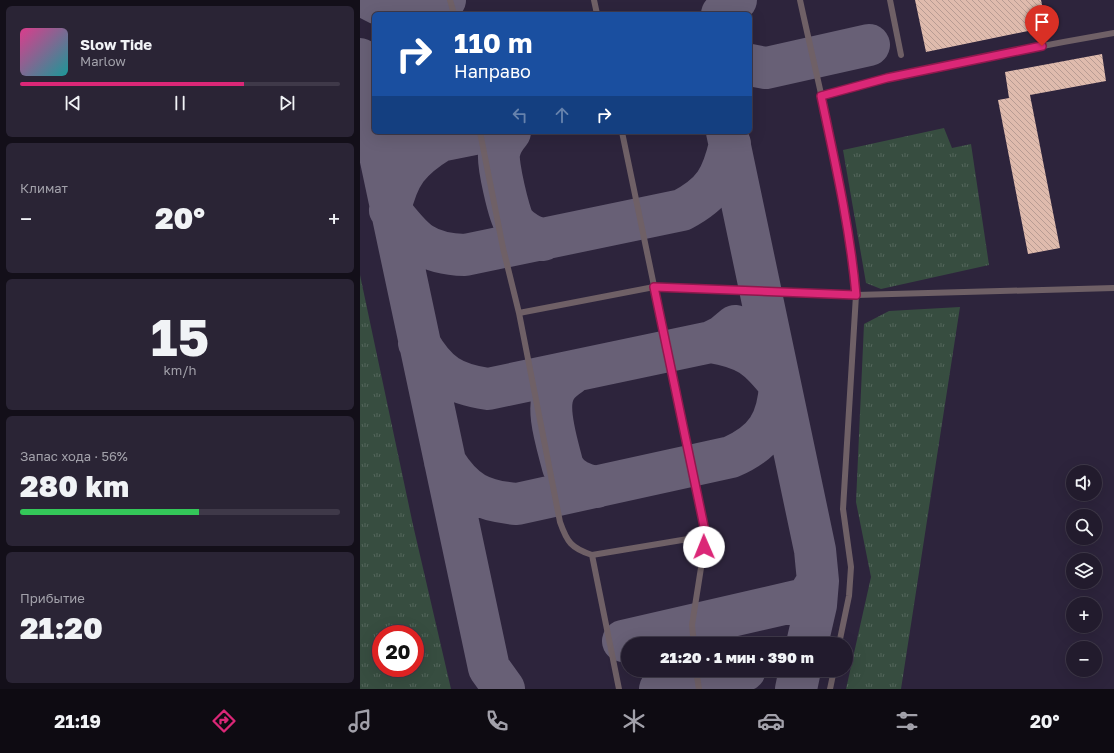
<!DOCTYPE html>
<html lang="ru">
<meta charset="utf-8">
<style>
body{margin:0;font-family:"Golos Text",sans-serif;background:#2a2435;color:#f1f3f6;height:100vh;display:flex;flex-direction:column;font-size:15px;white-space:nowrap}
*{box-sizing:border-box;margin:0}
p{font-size:13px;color:#a2a1aa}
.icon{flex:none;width:22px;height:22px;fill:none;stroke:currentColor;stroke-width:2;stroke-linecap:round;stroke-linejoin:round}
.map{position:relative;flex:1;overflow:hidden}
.sheet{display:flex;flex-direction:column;gap:6px;padding:6px;background:#130f19;width:360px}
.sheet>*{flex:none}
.hud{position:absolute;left:12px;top:12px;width:380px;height:122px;border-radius:6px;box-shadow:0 4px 16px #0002,0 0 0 1px #3f3949;background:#1a4fa0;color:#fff;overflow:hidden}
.fabs{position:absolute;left:706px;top:465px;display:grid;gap:8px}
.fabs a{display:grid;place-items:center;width:36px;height:36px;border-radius:50%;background:#221b2d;box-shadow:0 4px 16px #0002,0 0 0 1px #3f3949;font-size:20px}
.speed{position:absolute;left:12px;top:625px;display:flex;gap:8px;font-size:20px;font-weight:700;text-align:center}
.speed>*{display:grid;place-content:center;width:52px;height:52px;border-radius:50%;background:#221b2d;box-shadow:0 4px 16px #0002,0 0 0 1px #3f3949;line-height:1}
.speed .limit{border:6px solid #d22;background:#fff;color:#111}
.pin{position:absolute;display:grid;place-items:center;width:34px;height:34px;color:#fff;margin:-41px -17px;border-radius:50% 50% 50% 0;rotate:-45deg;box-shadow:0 0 4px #0007}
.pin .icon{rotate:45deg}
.me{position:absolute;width:44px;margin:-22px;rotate:359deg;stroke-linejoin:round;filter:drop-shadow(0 0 3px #0008)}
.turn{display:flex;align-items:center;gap:14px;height:84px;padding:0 16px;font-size:18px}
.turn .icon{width:52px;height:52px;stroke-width:2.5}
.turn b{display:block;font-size:28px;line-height:34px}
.lanes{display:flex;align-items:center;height:38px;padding:0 16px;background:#0003;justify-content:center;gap:20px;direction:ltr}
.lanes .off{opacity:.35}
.big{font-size:30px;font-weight:800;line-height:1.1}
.sheet .tile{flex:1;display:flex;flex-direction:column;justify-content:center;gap:6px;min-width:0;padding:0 14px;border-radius:6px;background:#2a2435}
.sheet .dial{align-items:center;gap:0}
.dial b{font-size:52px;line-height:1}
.song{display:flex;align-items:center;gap:12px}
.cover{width:48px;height:48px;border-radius:6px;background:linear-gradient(135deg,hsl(330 70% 55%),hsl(180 70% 35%))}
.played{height:4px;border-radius:2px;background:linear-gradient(90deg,#db2777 70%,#3f3949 70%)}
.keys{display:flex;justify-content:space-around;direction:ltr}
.heat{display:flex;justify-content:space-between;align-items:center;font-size:22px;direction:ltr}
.charge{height:6px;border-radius:3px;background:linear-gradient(90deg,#34c759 56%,#3f3949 0)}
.trip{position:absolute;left:261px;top:637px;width:232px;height:40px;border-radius:20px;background:#221b2d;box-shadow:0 4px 16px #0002,0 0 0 1px #3f3949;font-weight:800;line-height:40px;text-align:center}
.tab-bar{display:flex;height:64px;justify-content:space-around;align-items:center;background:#0e0b12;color:#a2a1aa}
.tab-bar .icon{width:28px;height:28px}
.tab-bar .selected{color:#db2777}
.tab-bar b{font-size:18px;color:#f1f3f6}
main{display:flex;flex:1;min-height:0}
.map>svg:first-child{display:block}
</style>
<main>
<section class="sheet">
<div class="tile">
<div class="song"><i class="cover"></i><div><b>Slow Tide</b><p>Marlow</p></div></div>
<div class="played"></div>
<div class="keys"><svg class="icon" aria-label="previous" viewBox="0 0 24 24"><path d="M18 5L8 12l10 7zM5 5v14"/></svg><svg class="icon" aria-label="pause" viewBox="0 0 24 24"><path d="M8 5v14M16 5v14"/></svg><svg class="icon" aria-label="next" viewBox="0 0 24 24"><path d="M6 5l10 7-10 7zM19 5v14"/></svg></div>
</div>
<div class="tile"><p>Климат</p>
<div class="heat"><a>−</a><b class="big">20°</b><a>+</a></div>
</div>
<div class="tile dial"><b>15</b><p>km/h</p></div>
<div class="tile"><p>Запас хода · 56%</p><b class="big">280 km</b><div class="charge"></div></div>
<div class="tile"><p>Прибытие</p><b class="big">21:20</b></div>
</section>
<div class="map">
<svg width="754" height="689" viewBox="0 0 754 689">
<defs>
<pattern id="grass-tufts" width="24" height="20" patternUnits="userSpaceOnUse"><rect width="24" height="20" fill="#374d40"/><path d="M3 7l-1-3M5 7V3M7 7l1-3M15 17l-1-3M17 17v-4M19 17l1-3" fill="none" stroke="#54665c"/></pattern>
<pattern id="building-back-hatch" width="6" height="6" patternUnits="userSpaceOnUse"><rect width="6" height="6" fill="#dfbbad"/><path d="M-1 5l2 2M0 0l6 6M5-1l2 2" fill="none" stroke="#b89c93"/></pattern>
</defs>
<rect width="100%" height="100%" fill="#2d243c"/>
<path fill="url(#grass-tufts)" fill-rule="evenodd" d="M584,128L592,148L611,144L629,265L521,289L506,283L483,150Z
M0,275L53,525L91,689H0ZM21,634H55V668H21Z
M600,307L541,689H486L511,577L496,502L504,324L529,311Z"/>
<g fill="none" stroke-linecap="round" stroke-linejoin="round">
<path stroke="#686076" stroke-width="42" d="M11,0C34,14 62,6 85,0
M362,14L376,0
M0,59L14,128
M390,65L406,68L509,45
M15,132L129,668L144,689
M150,132C145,138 140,145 139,154C137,162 149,215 154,222C162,232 172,236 183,240
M367,132L455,550L458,581L456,605L447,644
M52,138L80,141L125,132
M80,141C49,160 38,175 30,210C54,241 65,254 105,255L322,210C354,193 362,178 370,144
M59,343C77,374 93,384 128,389L351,342L363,336L375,326
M214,372C207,377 200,381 196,388C184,407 198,446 203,467C211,480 222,484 236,487
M85,462C104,492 121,501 157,504L371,457C406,442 418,421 420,385C398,357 387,348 351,342
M263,641L441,600L448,597L458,581
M300,689L385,670
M436,689L440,670"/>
</g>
<path fill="url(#building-back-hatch)" d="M555,0H681L687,27L566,52Z
M742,54L746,81L670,95L700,248L668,254L638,100L649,98L645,72Z"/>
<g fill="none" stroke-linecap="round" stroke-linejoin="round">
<path stroke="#6f6066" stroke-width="6" d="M90,0L94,14
M234,0L237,14
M440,0C461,97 487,195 496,295L754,288
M530,0L541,55
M461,96C558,70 656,50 754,33
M120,132L143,248L159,313L200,522C207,542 211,548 232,555L259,689
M262,132L346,536L332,625L334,644
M159,313L294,287L496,295L483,509L491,567L489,596L479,644
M232,555L346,536
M336,670L339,689
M470,689L474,670"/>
</g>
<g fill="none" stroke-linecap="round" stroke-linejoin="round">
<defs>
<path id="route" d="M344,547L346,536L294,287L496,295C490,228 475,162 461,96L527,78L682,46"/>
</defs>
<use href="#route" stroke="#8e194d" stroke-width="10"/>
<use href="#route" stroke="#db2777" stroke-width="7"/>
</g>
</svg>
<div class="fabs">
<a><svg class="icon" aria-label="sound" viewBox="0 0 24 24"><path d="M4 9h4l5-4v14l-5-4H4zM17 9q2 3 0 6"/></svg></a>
<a><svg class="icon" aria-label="search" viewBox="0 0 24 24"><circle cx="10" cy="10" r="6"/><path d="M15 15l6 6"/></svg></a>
<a><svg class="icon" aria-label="layers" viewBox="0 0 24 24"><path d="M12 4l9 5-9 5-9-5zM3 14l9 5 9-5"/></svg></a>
<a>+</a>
<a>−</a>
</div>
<div class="speed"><div class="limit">20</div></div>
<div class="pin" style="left:682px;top:46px;background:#d93025"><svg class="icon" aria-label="arrive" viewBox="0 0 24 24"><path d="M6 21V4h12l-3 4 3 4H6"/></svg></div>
<svg class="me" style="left:344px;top:547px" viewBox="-20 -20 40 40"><circle r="19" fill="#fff"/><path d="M0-13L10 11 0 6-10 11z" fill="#db2777"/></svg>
<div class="trip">21:20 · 1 мин · 390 m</div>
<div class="hud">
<div class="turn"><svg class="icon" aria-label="right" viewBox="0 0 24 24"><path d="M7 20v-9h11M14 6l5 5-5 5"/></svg><div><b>110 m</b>Направо</div></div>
<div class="lanes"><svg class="icon off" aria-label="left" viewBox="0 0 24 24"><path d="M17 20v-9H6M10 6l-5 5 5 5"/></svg><svg class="icon off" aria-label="ahead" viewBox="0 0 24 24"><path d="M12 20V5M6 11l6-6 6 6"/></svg><svg class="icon" aria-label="right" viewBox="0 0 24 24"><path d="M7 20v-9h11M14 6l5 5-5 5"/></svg></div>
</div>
</div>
</main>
<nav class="tab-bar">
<b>21:19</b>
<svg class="icon selected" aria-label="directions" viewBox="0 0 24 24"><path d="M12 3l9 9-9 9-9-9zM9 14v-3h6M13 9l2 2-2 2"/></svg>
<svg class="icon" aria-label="music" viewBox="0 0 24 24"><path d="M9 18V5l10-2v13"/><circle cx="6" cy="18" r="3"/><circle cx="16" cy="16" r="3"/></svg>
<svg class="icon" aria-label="phone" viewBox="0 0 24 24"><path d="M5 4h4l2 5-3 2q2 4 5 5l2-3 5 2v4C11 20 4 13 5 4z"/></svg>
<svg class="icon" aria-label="climate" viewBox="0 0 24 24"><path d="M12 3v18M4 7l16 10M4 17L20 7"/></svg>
<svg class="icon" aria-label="car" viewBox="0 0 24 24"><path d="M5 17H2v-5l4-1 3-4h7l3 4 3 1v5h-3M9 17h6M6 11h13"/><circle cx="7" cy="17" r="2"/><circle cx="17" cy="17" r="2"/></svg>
<svg class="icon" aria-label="filters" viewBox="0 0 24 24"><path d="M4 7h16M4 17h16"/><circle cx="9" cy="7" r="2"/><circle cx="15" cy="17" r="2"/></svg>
<b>20°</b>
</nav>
